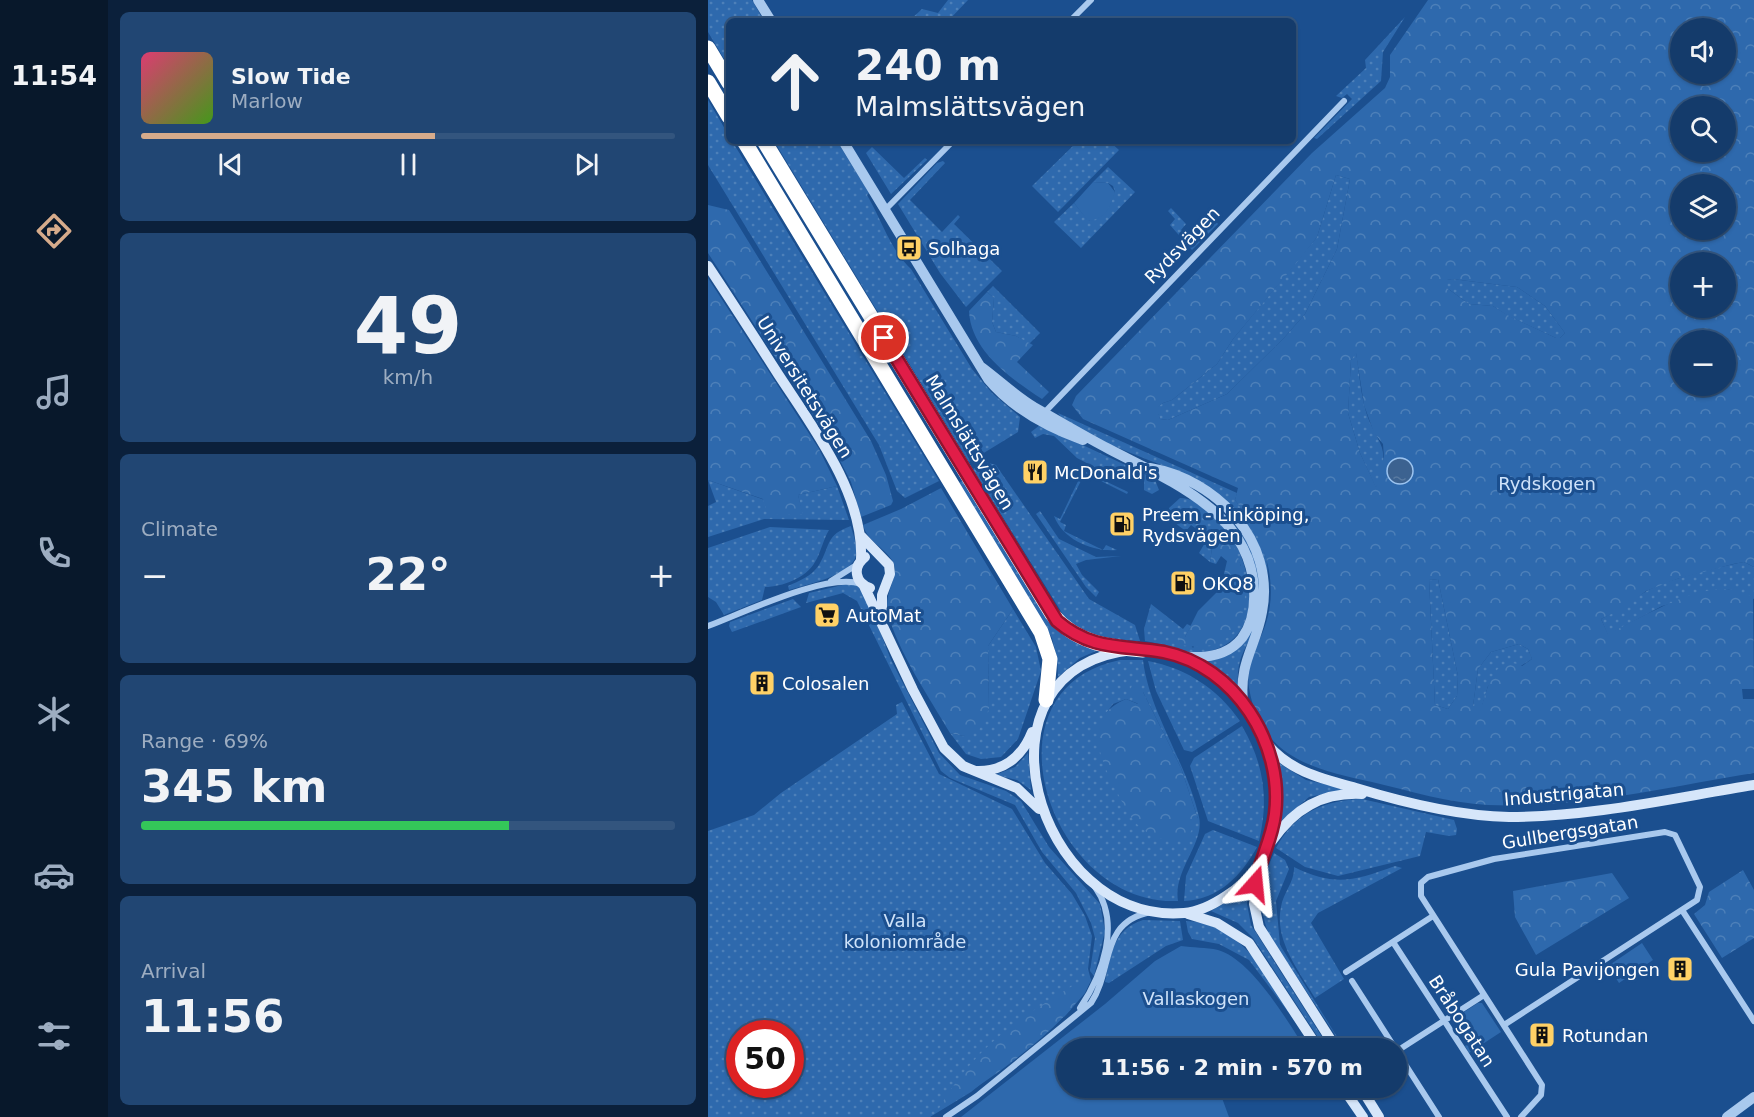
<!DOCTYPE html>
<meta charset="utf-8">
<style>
body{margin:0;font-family:"DejaVu Sans",sans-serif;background:#214673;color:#f1f3f6;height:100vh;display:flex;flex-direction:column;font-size:22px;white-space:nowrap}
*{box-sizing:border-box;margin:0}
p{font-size:20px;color:#9dadc1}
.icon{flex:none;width:33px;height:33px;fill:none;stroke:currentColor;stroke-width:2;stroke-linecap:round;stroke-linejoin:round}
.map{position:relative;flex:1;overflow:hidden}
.sheet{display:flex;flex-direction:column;gap:12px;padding:12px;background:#0b203b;width:600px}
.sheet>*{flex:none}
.guide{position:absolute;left:18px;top:18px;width:570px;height:126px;border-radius:9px;box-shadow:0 2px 4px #0004,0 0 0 2px #33557e;background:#143b6b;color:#f1f3f6;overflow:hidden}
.controls{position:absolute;left:962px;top:18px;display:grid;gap:12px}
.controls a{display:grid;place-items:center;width:66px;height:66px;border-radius:50%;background:#143b6b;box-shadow:0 2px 4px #0004,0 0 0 2px #33557e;font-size:30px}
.speed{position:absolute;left:18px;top:1020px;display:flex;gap:12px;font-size:30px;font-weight:700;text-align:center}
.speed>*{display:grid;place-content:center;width:78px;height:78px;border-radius:50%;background:#143b6b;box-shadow:0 2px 4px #0004,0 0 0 2px #33557e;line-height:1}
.speed .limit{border:9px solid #d22;background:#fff;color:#111}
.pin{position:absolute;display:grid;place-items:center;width:51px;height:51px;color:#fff;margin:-26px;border:3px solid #fff;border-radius:50%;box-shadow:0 2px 6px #0007}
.me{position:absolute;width:66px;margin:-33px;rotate:18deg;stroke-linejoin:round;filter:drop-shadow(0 0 4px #0008)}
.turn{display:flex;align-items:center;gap:21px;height:126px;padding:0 30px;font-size:27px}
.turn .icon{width:78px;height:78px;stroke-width:2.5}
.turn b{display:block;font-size:42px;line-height:51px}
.big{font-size:45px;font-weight:800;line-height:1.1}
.sheet .card{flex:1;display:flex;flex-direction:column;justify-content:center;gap:9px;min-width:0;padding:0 21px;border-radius:9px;background:#214673}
.sheet .dial{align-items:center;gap:0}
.dial b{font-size:78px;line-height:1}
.song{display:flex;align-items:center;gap:18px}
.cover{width:72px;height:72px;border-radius:9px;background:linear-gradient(135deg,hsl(340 70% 55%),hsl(100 70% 35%))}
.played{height:6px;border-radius:3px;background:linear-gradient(90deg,#d6ab8b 55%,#33557e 55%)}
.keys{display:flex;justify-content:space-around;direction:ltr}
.heat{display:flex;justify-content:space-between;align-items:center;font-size:33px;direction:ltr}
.charge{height:9px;border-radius:4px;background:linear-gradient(90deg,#34c759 69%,#33557e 0)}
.trip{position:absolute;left:348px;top:1038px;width:351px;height:60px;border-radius:30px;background:#143b6b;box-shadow:0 2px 4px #0004,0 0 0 2px #33557e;font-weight:800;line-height:60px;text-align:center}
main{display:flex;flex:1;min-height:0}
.dock{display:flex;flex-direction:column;width:108px;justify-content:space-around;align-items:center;background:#08182b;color:#9dadc1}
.dock .icon{width:42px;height:42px}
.dock .current{color:#d6ab8b}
.dock b{font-size:27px;color:#f1f3f6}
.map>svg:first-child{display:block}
</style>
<main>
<nav class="dock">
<b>11:54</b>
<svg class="icon current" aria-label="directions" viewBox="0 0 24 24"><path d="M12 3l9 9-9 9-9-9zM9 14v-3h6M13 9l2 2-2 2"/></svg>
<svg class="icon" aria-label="music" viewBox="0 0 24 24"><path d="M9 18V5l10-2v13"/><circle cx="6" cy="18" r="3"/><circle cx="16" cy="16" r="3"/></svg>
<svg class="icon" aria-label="phone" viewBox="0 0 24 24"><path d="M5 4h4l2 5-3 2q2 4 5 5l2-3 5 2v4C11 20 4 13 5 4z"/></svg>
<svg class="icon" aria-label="climate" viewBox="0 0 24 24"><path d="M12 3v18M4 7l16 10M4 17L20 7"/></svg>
<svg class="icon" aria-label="car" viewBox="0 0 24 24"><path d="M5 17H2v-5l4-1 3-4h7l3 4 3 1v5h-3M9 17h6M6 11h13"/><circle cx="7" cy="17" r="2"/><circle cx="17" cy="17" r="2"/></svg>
<svg class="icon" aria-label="filters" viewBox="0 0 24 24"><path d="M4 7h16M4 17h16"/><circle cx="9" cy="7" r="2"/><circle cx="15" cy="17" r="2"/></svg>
</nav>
<section class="sheet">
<div class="card">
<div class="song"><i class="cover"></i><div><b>Slow Tide</b><p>Marlow</p></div></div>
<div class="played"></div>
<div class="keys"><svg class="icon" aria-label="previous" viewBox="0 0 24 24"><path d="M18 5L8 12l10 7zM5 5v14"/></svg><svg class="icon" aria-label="pause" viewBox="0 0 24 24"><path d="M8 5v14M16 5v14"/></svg><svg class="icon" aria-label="next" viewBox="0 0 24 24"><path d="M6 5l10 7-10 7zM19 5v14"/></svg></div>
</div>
<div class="card dial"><b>49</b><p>km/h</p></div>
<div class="card"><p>Climate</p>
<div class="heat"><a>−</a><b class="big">22°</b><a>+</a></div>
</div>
<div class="card"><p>Range · 69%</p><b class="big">345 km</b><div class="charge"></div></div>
<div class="card"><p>Arrival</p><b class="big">11:56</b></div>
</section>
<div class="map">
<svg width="1046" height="1117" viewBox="0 0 1046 1117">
<defs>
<pattern id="grass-dots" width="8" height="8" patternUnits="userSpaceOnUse" patternTransform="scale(1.5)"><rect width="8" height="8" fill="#2e69ad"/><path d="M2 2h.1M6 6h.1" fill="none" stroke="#4d80b9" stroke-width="1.8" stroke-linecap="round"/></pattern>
<pattern id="forest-crowns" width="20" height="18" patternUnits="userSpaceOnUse" patternTransform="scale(1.5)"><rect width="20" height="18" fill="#2e69ad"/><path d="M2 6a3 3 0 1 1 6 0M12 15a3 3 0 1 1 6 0" fill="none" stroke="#4d80b9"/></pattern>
<pattern id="water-ripples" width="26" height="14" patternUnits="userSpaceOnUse" patternTransform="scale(1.5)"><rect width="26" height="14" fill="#3c6290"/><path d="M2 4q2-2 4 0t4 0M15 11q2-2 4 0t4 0" fill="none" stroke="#597aa1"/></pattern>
</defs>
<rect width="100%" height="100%" fill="#1b4f8f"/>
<path fill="url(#grass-dots)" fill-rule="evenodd" d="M0,0H44L56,21H21V67L0,32Z
M240,0H260L240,21H201L214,9L230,13Z
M697,17L675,52L673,81L609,139L606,138L644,99L639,94L634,98L628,96L658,68L657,60Z
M0,100L21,136V141H24L231,481L197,498L189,491L171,445L0,165Z
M66,141H129L161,193L159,195C174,220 181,248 203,269L264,369L284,393L312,417L310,432L261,462Z
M370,141H401L411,150L350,212L324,186Z
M164,147L196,178L217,158L219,160L183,194L158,153Z
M235,161L237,163L202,200L234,232L250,215L252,217L246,224L294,271L258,307L232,273L190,204L229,163Z
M400,167L427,192L373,248L346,222L366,203L381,221L407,192L405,186L400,183L385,182Z
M628,175L642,179L629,249L597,314L575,339L519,394L460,420L452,419L448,408L455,403L464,400L509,364L525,339L609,237Z
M463,208L478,224L473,230L487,243L507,220L510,224L484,250L462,225L467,219L460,211Z
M744,279L809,287L837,306L857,333L852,338H848L800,316L785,306L761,304L739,288V280Z
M285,286L332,333L321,344L308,336L288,332L284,322L286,298L279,292Z
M648,352C651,370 652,387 656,404C665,444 687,442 668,488L652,453L640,413L643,360Z
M350,413L529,493L527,500C545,523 559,545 560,574C536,472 455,475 380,433C371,427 355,422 350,413Z
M332,425L443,477L447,480L451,490L444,494L436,490V479L417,469L413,473L401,467L398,473L369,458L346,436L335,434L327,438L323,432Z
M277,462L288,465L292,471L381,599L427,625L432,641C403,639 378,638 356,616L265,469Z
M372,469L420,492L419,494L377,473L352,522L358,525L356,531L395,550L398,545L409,550C385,552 355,540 346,516L352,519L373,475L368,472Z
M0,480L94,513L90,495L129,486L141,520L56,519L0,537V506L8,502Z
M255,480L337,616L357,636L388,651L372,658L350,677L349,658L344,638L251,483Z
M472,498C529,499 579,634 501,651C481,656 458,644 437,641L436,629L443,604L475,629L479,624L483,626L477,637L485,648L533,566L520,538L512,527V541L504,548L502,562L491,553L498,541V536L483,525L478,531C468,524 462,521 461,508Z
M332,511L351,539L388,557L413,556L378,560L368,564L374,575L391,592L388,597L378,587L328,514Z
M523,521C548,548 562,585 549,623C539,650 528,654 530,688L499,662C552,650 561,598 541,553C537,542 525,530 523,521Z
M143,526C145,535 150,546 148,555C145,575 97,585 81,590L80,586C91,581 104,576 111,565C123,545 117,535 143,526Z
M62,527L121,530C115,540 113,552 107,562C98,578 74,587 57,587L54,600L16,615L8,602L0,597V548Z
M1036,562L1046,567V599L1020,589L954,606L900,635L893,619C909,611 922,601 937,592C956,580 1014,566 1036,562Z
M730,579L750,676L749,696L740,709L727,705L721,580Z
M143,583L151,587L163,608L183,660L231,753L252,775L298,791L313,801L341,847L392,904L397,931L386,976L382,971L387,938L383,923L368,893L334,852L307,805L242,778L233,771L149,601L135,593L98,603L101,593Z
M85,599L93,607L24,632L21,626L22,622Z
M305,609L328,647L333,671L310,739L293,757L273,759L258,754L242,733L256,736L281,709L280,646Z
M811,644L820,649L824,659L780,686L774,706H765L770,669L783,652Z
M412,660H435C441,712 479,763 491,817C497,843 465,870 470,901C342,907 269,689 412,660ZM435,692L473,768L490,819L397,715L405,704L418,699L431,704L430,700Z
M440,661C478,668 510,689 532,721L484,752L476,750L448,691Z
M194,702L231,774L304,809L337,863L364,894L377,916L384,936L380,969L383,980L377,993L358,1015L263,1092L222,1117H0V831L46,815L73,793L189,714L188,705ZM32,1034H82V1084H32Z
M534,726C556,764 561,799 551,841L500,821L482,766L486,758Z
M320,753L323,790L309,780L287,775L307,767Z
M566,760L598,780L640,789L601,797L571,823Z
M654,799L746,820L749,829L748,835L741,836L718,832L712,856L630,876L597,867L568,848C587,813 616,800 654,799Z
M505,830L549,847C534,875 510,900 476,901L478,876L497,834Z
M566,853L577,860L581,869L568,901L572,945L636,1048L561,935C549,902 552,885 566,853Z
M687,866L694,868L610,913L603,923L636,979L607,998C591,971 566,940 573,907C575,893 587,881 586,867C627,887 646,881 687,866Z
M540,885L539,904L543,925L621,1048H617L545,938L530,923L503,911L522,900Z
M435,920L472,921L475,940L458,946L401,983L397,982C403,955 405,929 435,920Z
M478,921C538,923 564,985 593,1029L541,960L511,944L484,939L480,932Z"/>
<path fill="url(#forest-crowns)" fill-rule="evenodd" d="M720,0H1046V567L1036,562L1025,564L969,579L938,591L916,608L893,619L900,634C933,618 981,588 1018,589C1027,589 1037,594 1045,597L1046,689H1034L1035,699H1046V773C959,787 869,809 780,805C741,803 702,791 664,782C605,769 553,758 541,688C537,664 551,645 558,623C572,579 554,534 527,500L530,488L375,419L364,405L368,396L604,153L677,88L682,77V55ZM972,28H1017V74H972ZM972,106H1017V152H972ZM628,175L642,179L629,249L597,314L575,339L519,394L460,420L452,419L449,408L455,403L464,400L509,364L525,339L595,255L609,237ZM972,184H1017V230H972ZM972,262H1017V308H972ZM744,279L809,287L837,306L857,333L852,338H848L801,316L785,306L761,304L739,288V280ZM972,340H1017V386H972ZM648,353L656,405L666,433L675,444L676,457L668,487L652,453L640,413L643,360ZM730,579L750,676L749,696L740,709L727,705L721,580ZM811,644L820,649L824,659L814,666C787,653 780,687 774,705L765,706L770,669L783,652Z
M0,205L21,210L163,441L178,475L185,501L183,505L153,517L143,482L123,443L0,253Z
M0,278L111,449L129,486L90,495L95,514L60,515L55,499L0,480Z
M279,292L286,298L284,322L288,332L308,336L325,345L309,362L341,392L334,399C304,379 263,352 261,311Z
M233,488L305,609L280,646L281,709L271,730L256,736L242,733C222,699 189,650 180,613C175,593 191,578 186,564C179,548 160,543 155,525L193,509Z
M512,527C551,571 550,664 469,644L473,636L477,637L490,611L522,579L516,574L519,561L513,556L508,564L502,562L504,548L512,541L506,534Z
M424,685L435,692L473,768L490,819L478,840C461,842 446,839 432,827C422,818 415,804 409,792C392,760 373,718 418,699L430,704L422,691Z
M1035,870L1046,890V938L1014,958L986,914L997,905L1001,892Z
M904,873L921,898L828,955L807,917L805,891Z
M381,976L383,980C360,1027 275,1085 229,1112C268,1043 315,1016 381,976Z"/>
<path fill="#2e69ad" d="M385,182L400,183L407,192C402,207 398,219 380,221L366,203Z
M934,943L945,960L911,983L900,966Z
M473,946C485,948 498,947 510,950C544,960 578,1019 597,1048H358V1088H529L514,1098L521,1117H253L397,1004L447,961Z
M770,1003H774L793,1032L761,1053L757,1046L763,1041L752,1024L755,1021L756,1012Z"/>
<path fill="url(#water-ripples)" stroke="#9cc4f0" stroke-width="1.5" d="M679 471a13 13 0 1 1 26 0a13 13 0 1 1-26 0Z"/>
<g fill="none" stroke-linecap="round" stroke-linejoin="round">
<path stroke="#a9c9ee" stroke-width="6" d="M362,21L383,0
M177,210L245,141
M335,414L636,101
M123,581L150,564
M0,626C35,613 119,572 153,584
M974,910L1046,1021
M685,942L799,1117
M638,972L725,916
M644,981L687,1048
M372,1008C395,974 413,923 387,887
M796,1025L989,900L992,887L967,835L957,832L786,859L720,877L713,883V896L834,1085L833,1095L813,1117
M688,1050L731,1117
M689,1051L776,995
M238,1117L269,1096L383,1003C406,968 391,922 443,912"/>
<path stroke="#a9c9ee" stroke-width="10" d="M50,0L63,21
M135,141L280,379C305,409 339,427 375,440
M272,366C290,379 306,395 326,407C351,421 376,436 401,449C460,480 543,512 546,590C547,607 544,624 534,638C519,657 495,659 472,656
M442,468C508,479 568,541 554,612C548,647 531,661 535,702
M1019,1117L1046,1097"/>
<path stroke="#d6e6fa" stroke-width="10" d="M0,266C24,302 47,338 70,374C104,426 156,494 153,559
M152,535L181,565L182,574L174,595V617
M157,557C144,567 147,583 162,588
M156,586L205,690L236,748L255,766L309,788L331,809
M425,650C549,645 625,827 518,896C506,904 490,912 476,913C328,926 253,667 425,650Z
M560,745C583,772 615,779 648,788C697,803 750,816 801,817C883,817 965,798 1046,785
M268,771C295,772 314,757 324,732
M564,841C586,809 614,792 654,794
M550,869L546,904L551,927L628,1048
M480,914L509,923L541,943L610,1048
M635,1088L655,1117
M653,1088L671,1117"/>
<path stroke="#fff" stroke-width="15" d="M0,48L21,83
M0,82L21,117
M36,141L333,632L342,659L338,700
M56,141L344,614C368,643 399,647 435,650"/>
</g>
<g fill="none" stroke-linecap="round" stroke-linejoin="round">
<defs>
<path id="route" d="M176,338L349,621C384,651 415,645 456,652C527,666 576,744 567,814C564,839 552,860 547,884"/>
</defs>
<use href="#route" stroke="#92132f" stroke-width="15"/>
<use href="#route" stroke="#e11d48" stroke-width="10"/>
</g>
<defs>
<symbol id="bus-square" viewBox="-11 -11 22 22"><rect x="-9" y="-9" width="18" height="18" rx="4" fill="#ffd166" stroke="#1b4f8f"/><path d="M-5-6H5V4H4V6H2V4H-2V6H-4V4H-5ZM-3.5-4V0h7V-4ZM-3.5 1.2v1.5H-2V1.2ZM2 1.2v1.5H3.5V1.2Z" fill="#111"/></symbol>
<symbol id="restaurant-square" viewBox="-11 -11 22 22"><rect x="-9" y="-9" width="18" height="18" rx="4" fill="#ffd166" stroke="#1b4f8f"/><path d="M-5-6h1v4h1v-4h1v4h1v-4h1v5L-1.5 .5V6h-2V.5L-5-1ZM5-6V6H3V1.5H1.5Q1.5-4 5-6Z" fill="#111"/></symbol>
<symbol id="fuel-square" viewBox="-11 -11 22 22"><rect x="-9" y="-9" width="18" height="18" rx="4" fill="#ffd166" stroke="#1b4f8f"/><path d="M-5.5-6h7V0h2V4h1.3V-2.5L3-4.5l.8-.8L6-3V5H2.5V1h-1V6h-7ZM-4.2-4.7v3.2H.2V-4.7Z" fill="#111"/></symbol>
<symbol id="supermarket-square" viewBox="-11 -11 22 22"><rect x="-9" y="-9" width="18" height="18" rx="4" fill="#ffd166" stroke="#1b4f8f"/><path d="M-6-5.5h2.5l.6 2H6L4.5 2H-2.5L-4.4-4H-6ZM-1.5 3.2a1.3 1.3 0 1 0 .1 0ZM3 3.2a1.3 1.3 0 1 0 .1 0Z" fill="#111"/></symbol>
<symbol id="building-square" viewBox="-11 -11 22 22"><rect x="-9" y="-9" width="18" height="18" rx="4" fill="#ffd166" stroke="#1b4f8f"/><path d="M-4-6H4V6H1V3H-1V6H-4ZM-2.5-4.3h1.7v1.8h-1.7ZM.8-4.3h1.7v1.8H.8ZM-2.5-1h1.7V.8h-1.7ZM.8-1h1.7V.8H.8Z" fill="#111"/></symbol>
</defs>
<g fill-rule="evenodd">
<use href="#bus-square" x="186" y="233" width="30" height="30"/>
<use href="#restaurant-square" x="312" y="457" width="30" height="30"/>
<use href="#fuel-square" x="399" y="509" width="30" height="30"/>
<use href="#fuel-square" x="460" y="568" width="30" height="30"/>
<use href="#supermarket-square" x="104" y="600" width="30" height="30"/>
<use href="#building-square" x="39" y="668" width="30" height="30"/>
<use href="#building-square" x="957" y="954" width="30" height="30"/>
<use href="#building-square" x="819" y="1020" width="30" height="30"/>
</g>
<g text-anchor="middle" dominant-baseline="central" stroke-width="6" stroke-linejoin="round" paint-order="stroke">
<g font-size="18" fill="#fff" stroke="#1b4f8f">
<text transform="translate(474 245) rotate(-46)">Rydsvägen</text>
<text transform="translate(97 387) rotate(58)">Universitetsvägen</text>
<text transform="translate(262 442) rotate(59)">Malmslättsvägen</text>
<text transform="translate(856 794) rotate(-5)">Industrigatan</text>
<text transform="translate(862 832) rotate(-9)">Gullbergsgatan</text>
<text transform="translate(754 1021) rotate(57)">Bråbogatan</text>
</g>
<g font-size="18" fill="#fff" stroke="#1b4f8f" text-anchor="start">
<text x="220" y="248">Solhaga</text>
<text x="346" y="472">McDonald's</text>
<text x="434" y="514">Preem - Linköping,<tspan x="434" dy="21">Rydsvägen</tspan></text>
<text x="494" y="583">OKQ8</text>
<text x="138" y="615">AutoMat</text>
<text x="74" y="683">Colosalen</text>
<text x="952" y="969" text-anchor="end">Gula Pavijongen</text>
<text x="854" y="1035">Rotundan</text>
</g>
<g font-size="18" fill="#cfe3fa" stroke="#1b4f8f">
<text x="839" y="483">Rydskogen</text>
<text x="197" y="920">Valla<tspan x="197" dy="21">koloniområde</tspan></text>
<text x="488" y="998">Vallaskogen</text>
</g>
</g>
</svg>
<div class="controls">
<a><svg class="icon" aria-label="sound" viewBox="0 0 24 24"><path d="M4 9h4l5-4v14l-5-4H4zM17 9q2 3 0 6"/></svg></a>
<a><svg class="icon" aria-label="search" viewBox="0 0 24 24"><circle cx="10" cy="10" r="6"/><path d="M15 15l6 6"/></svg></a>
<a><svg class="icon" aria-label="layers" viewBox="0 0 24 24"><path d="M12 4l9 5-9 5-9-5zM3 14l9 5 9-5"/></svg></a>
<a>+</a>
<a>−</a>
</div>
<div class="speed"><div class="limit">50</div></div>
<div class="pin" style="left:176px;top:338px;background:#d93025"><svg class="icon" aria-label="arrive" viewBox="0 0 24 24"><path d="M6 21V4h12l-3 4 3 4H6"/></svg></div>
<svg class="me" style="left:547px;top:884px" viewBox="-20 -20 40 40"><path d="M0-17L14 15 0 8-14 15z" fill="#e11d48" stroke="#fff" stroke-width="4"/></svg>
<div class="trip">11:56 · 2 min · 570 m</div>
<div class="guide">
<div class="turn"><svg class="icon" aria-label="ahead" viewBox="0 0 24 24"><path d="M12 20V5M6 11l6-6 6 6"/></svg><div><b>240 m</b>Malmslättsvägen</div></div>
</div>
</div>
</main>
